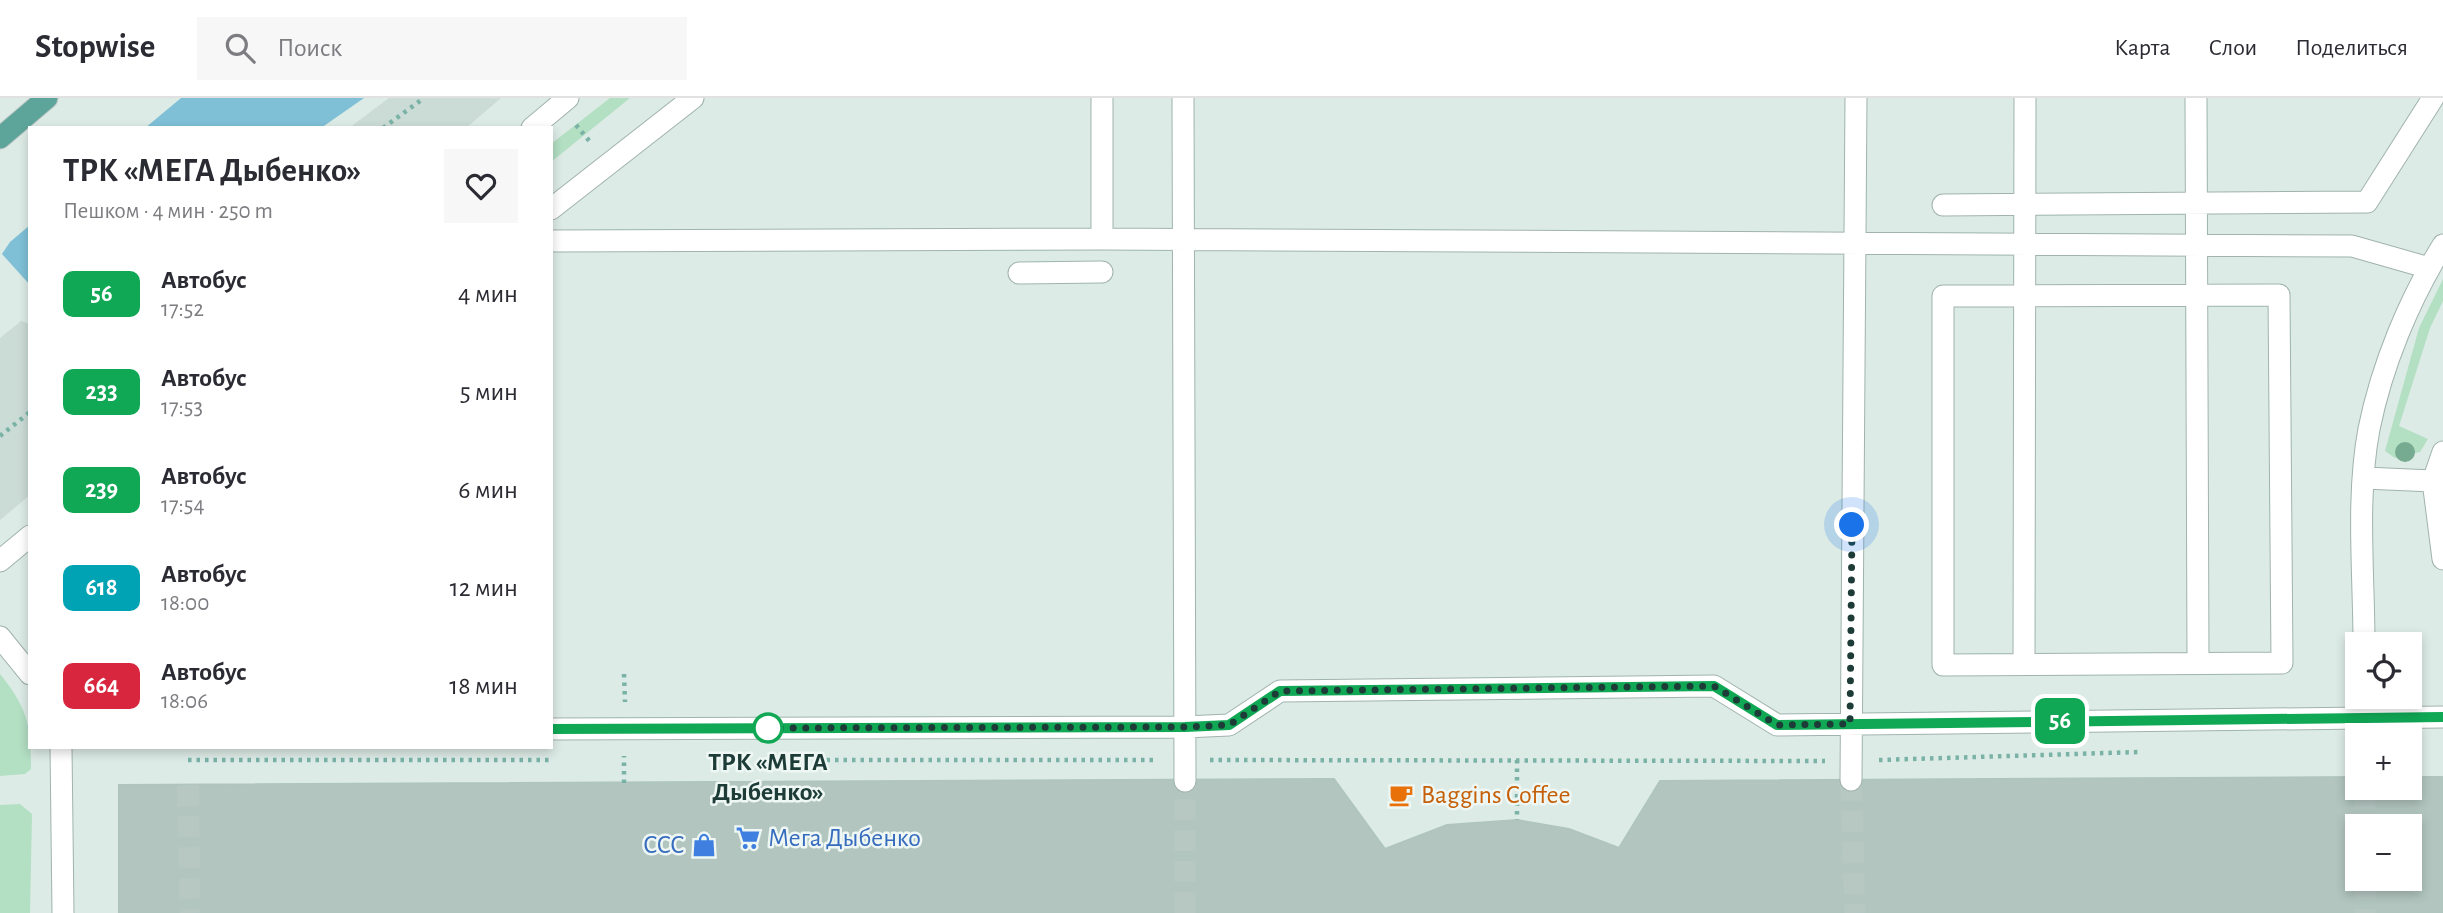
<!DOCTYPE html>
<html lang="ru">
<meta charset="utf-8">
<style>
:root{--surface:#fff;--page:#f7f7f7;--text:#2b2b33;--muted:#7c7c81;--line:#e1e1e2}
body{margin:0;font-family:"Alegreya Sans",sans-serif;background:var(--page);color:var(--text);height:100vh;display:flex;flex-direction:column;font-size:26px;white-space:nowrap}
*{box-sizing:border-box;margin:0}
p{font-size:23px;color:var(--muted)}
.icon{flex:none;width:38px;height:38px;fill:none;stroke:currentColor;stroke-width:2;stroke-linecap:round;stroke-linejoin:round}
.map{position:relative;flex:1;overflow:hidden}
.panel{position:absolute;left:28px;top:28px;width:525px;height:623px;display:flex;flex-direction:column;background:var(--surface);border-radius:0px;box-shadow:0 4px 10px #0003}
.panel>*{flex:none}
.badge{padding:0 14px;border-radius:10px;font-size:24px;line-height:46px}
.tools{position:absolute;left:2345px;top:534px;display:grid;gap:14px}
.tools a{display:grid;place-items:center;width:77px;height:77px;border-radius:0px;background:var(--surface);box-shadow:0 4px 10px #0003;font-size:35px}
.you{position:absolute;width:35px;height:35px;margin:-18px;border:5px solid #fff;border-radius:50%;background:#1a73e8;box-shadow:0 0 0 10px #1a73e833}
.map>.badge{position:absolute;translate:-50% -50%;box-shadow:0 0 0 4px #fff}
.round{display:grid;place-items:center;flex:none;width:74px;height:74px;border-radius:0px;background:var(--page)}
.overview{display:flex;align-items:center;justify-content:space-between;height:119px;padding:0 35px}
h1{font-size:33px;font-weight:700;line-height:52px}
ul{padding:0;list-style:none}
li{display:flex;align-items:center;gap:21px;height:98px;padding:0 35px}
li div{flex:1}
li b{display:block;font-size:26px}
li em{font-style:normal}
li .badge{min-width:77px;font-weight:700;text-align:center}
header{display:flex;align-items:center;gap:42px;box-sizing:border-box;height:98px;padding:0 35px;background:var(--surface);border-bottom:2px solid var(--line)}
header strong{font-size:33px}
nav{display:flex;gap:38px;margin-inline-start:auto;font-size:24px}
.search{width:490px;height:63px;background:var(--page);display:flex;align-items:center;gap:18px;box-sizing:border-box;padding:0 24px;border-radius:0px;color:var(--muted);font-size:26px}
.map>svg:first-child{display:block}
.built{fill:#cbdbd5}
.green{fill:#b3dfc3}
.water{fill:#7fc0d7}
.building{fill:#b2c6bf;stroke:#afc5be;stroke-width:2;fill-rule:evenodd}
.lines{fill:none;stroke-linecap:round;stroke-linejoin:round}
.minor-tunnel{stroke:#b7c8c3;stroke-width:21;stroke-dasharray:21 10;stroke-linecap:butt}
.minor-casing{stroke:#a0b3ae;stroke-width:23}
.major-casing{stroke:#c0c8c7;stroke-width:23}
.path{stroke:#7ab2a6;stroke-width:4.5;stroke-dasharray:3.5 5;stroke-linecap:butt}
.minor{stroke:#fff;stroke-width:21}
.major{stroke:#5da59a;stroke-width:21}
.tree{fill:#77ab91}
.line-casing{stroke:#fff;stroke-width:16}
.line{stroke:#10a855;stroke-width:10}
.walk{stroke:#1d3c37;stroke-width:7;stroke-dasharray:0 12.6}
.stop-dot{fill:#fff;stroke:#10a855;stroke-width:3.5}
.labels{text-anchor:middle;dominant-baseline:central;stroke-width:5;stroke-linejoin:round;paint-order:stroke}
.stop-label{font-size:26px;font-weight:bold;fill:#1d3c37;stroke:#eef7f3}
.food-label{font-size:26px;fill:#c56008;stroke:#eef7f3;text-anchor:start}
.shop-label{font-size:26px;fill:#366cbe;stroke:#eef7f3;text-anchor:start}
</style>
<header>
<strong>Stopwise</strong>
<div class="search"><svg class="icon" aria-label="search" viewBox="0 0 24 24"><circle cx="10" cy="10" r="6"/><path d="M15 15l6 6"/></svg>Поиск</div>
<nav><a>Карта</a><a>Слои</a><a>Поделиться</a></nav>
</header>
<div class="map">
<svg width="2443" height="815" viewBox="0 0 2443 815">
<rect width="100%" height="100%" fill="#ddebe6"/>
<path class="built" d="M389,0H501L466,30H349Z
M21,223L30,226V397L0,422V240Z"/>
<path class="green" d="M610,0H630L551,64V46Z
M2443,181V203L2430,230L2399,328L2428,341L2420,354L2395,360L2385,353L2419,230Z
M0,576C28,611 31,627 31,671L25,676L0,678Z
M20,706L32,716L30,815H0V707Z"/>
<path class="water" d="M181,0H364L321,30H145Z
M30,127V187L2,156L10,144Z"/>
<path class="building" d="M2357,679V690H2410V679H2443V815H119V687L1334,681L1385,751L1447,727L1517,722L1569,731L1619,750L1660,683ZM2357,728H2410V780H2357Z"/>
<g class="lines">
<path class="minor-tunnel" d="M2365,619V637
M1851,682L1855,815
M188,687L190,815
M2365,690V728
M2365,780V815
M1185,815V683"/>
<g class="minor-casing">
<path id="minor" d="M1183,0L1185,683
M2196,0L2198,565
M532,30L568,0
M1943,107L2367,104L2433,0
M551,111L693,0
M1102,141V0
M551,143L1102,141L2352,148L2429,170
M1019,175L1102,174
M2279,197L2282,565L1943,567V198Z
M2364,380L2433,383L2443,461
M2433,383L2443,354
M0,463L30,438
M0,539L30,576
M2364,546C2364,476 2356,400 2369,331C2382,267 2409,202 2443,147
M2024,566L2025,0
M551,631L1185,629L1229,627L1280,593L1714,588L1777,627L2443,619
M61,649L63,815
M1851,682L1856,0"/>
</g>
<g class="major-casing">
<path id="major" d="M0,40L47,0"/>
</g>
<path class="path" d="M576,27L591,45
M383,30L424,0
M0,338L30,314
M624,576L625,604
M188,662H551
M818,662H1156
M1210,662L1825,663
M1517,662V722
M1879,662L2139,654
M624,685V658"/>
<use href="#minor" class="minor"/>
<use href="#major" class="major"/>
</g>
<circle class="tree" cx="2405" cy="354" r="10"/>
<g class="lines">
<g class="line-casing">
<path id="line" d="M551,631L1185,629L1229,627L1280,593L1714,588L1777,627L2443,619"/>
</g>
<use href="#line" class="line"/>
<path class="walk" d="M768,630L1185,629L1229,627L1280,593L1714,588L1777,627L1850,626L1852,427"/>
</g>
<defs>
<g id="cafe-bare" transform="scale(1.89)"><path d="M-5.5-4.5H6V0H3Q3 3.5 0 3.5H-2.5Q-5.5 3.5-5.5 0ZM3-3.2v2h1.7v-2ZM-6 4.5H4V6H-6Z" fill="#e8710a" stroke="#eef7f3" stroke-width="2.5" paint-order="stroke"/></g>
<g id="supermarket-bare" transform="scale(1.89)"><path d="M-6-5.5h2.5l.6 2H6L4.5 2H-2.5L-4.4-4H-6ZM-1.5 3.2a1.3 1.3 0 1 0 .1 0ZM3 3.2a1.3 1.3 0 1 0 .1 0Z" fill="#3f7fe0" stroke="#eef7f3" stroke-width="2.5" paint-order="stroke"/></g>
<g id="shop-bare" transform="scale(1.89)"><path d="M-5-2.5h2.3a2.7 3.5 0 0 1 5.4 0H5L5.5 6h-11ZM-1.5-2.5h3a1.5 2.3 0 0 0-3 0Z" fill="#3f7fe0" stroke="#eef7f3" stroke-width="2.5" paint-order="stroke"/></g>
</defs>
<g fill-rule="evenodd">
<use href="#cafe-bare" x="1401" y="697"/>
<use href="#supermarket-bare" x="748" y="740"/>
<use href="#shop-bare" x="704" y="747"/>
</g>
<circle class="stop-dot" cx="768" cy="630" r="14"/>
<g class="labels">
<g class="stop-label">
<text x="768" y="664">ТРК «МЕГА<tspan x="768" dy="30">Дыбенко»</tspan></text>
</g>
<g class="food-label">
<text x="1421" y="697">Baggins Coffee</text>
</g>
<g class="shop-label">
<text x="768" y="740">Мега Дыбенко</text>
<text x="684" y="747" text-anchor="end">CCC</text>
</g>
</g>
</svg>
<div class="tools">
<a><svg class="icon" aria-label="locate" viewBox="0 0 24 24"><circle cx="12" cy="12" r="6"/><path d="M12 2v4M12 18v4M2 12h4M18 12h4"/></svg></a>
<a>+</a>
<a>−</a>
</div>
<div class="you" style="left:1852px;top:427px"></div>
<b class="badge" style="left:2060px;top:623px;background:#10a855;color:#fff">56</b>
<section class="panel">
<div class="overview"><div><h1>ТРК «МЕГА Дыбенко»</h1><p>Пешком · 4 мин · 250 m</p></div><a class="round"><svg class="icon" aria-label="heart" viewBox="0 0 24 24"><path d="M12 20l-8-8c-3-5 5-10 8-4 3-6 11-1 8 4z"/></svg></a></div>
<ul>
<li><span class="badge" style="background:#10a855;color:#fff">56</span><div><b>Автобус</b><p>17:52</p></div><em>4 мин</em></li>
<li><span class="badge" style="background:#10a855;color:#fff">233</span><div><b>Автобус</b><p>17:53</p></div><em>5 мин</em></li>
<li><span class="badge" style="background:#10a855;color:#fff">239</span><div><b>Автобус</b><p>17:54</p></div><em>6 мин</em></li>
<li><span class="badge" style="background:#00a3b4;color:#fff">618</span><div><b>Автобус</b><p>18:00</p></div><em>12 мин</em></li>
<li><span class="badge" style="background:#d7263d;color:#fff">664</span><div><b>Автобус</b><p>18:06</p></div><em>18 мин</em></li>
</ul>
</section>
</div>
